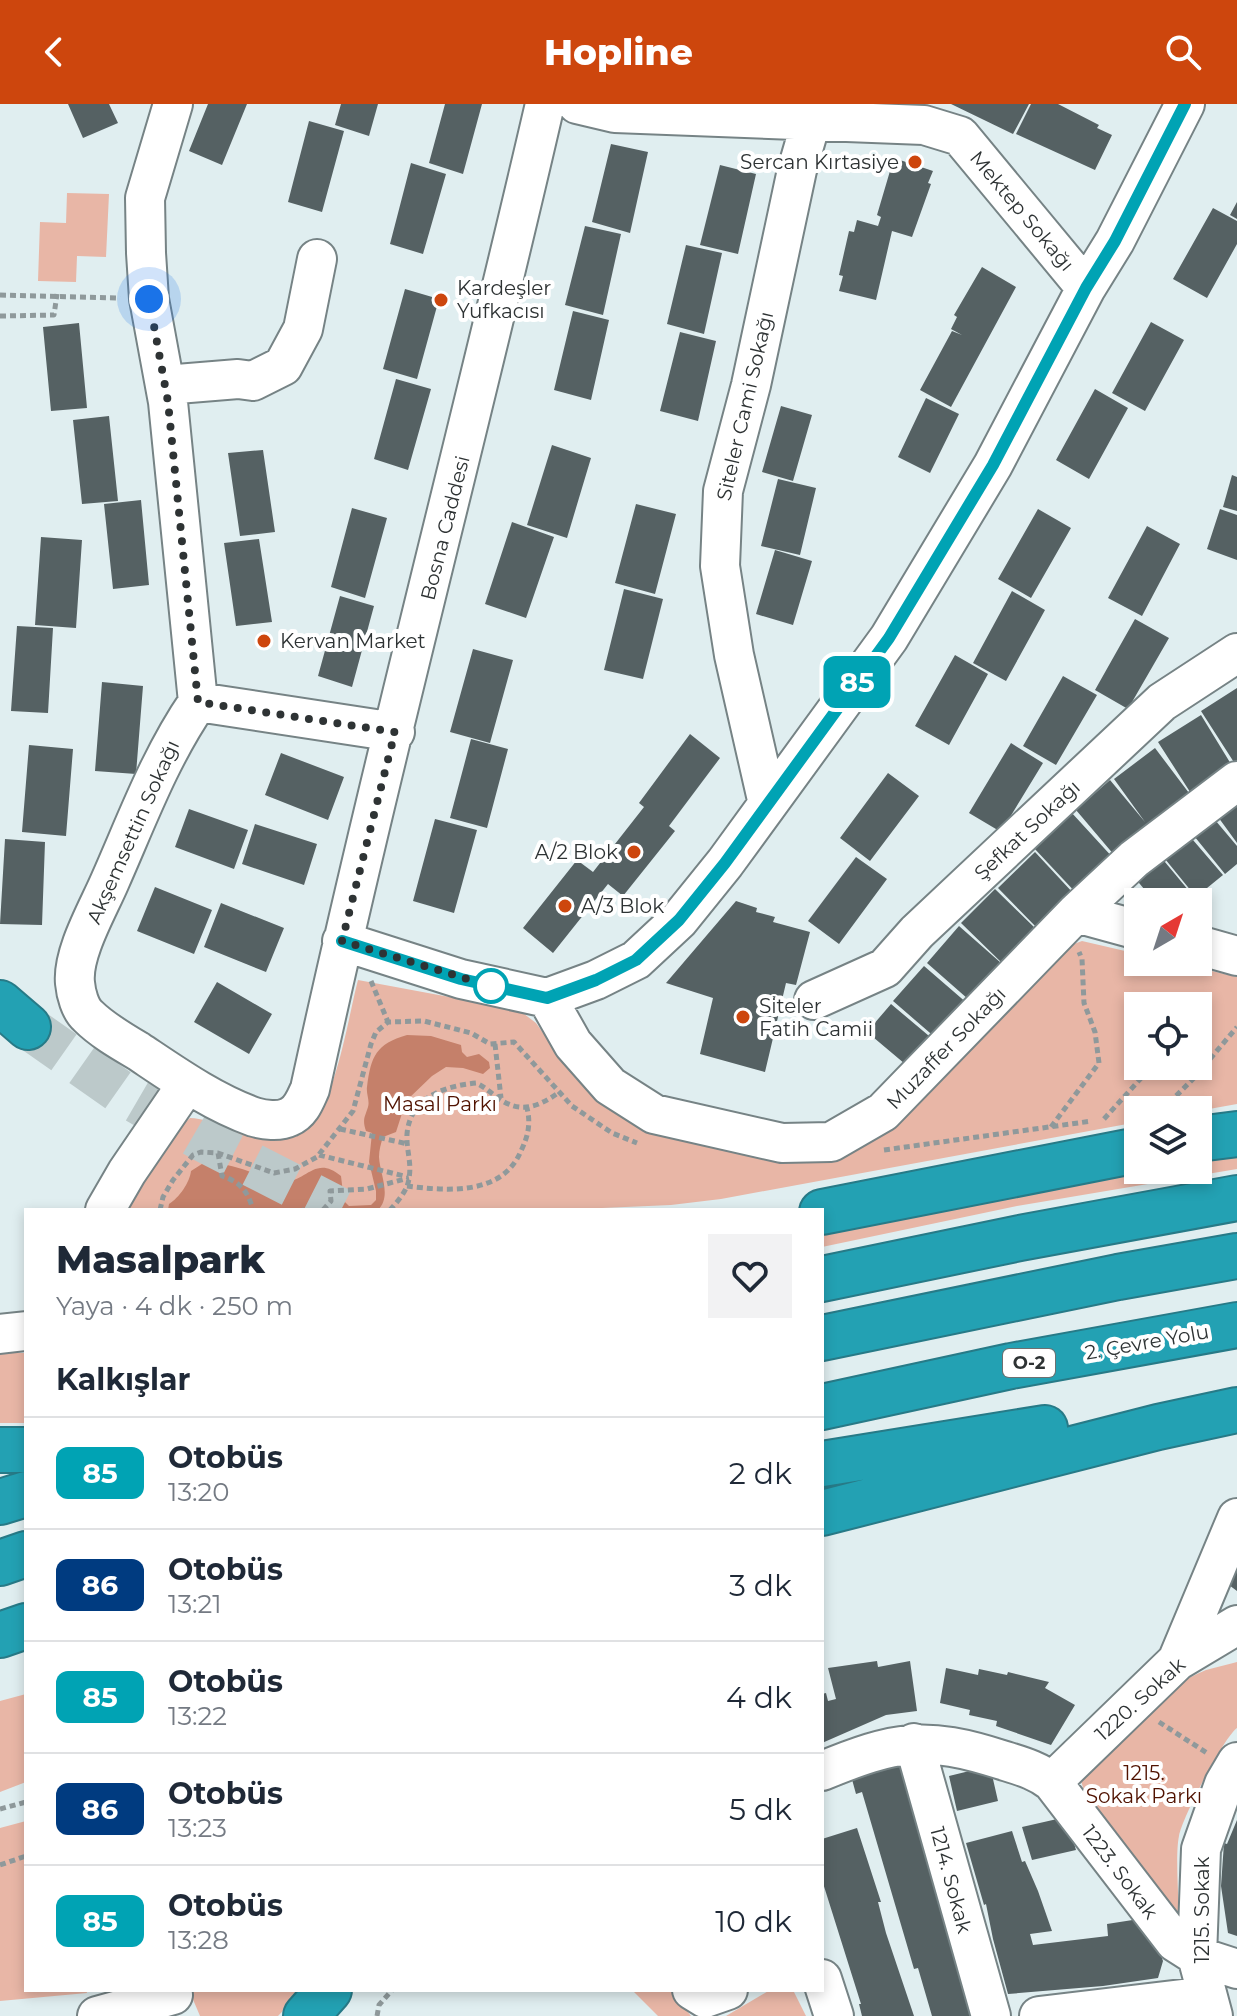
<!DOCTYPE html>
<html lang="tr">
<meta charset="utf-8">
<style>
:root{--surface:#fff;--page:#f2f2f3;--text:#1f2937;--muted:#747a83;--line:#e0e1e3;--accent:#cd460d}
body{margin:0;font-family:Montserrat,sans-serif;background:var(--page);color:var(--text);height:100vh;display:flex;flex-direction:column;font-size:30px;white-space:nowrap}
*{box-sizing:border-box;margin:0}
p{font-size:26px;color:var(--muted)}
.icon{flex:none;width:44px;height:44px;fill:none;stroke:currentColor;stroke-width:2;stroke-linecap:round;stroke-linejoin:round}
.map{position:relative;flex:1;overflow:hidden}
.sheet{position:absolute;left:24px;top:1104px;width:800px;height:784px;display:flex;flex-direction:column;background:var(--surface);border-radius:0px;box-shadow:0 4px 12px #0003}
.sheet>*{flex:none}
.badge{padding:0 16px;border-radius:12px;font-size:28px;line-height:52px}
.needle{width:52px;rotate:39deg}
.controls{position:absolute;left:1124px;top:784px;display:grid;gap:16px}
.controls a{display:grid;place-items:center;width:88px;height:88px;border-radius:0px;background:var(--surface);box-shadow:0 4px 12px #0003;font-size:40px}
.you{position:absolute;width:40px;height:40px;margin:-20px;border:6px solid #fff;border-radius:50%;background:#1a73e8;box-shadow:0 0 0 12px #1a73e833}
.map>.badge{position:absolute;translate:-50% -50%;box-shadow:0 0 0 4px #fff}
h2{padding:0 32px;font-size:30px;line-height:72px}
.round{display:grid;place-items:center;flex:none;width:84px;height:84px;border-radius:0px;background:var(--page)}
.headline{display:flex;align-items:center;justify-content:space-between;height:136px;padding:0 32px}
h1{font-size:38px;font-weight:800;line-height:60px}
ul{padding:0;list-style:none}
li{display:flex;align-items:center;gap:24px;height:112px;padding:0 32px;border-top:2px solid var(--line)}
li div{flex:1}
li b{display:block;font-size:30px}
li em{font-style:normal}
li .badge{min-width:88px;font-weight:700;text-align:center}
header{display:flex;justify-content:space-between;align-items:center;height:104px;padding:0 32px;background:var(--accent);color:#fff;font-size:36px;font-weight:800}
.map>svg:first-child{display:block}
.green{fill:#e8b6a6;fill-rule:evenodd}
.water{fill:#c5806a}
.building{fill:#556163}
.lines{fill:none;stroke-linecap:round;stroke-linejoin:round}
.highway-tunnel{stroke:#bcc9ca;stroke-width:44;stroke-dasharray:44 22;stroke-linecap:butt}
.minor-casing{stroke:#768385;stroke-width:42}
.highway-casing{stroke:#277a87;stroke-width:48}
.path{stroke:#8f999b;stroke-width:5;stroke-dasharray:6 4;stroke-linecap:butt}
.minor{stroke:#fff;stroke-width:38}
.highway{stroke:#23a1b3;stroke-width:44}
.line-casing{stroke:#fff;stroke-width:18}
.line{stroke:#00a3b4;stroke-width:12}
.walk{stroke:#2e3334;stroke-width:8;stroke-dasharray:0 14.4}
.poi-dot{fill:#cd460d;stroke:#fff;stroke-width:3}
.stop-dot{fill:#fff;stroke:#00a3b4;stroke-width:4}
.labels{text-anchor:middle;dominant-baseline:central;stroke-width:8;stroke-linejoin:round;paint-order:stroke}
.shield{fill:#fff;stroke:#6d7071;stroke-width:2}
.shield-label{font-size:18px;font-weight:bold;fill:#2e3334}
.poi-label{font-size:20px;fill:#2e3334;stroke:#fff;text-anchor:start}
.street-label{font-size:20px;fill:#2e3334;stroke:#fff}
.park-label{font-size:20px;fill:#501200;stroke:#fff}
</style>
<header><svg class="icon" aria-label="back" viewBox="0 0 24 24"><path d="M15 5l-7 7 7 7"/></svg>Hopline<svg class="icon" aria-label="search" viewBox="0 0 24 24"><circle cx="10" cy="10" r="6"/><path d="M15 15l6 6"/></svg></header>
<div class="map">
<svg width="1237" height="1912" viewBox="0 0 1237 1912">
<rect width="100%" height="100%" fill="#e0eef0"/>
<path class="green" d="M67,89L109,90L106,153L77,152L76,178L38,177L40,118L66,119Z
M1082,837L1138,850V858H1174L1237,873V1000L1198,1007L1138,1006V1018L721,1095L671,1101L556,1106H126L174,1028L190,1014C216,1015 237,1031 262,1034C279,1036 295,1033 309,1022C335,1000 349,910 358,876L519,906L536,919L576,975L606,1001L835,1049L1063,844ZM1138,902H1198V962H1138Z
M1237,1049V1065L1017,1102L822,1143V1123L1138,1066H1198V1055Z
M0,1249H26V1319H0Z
M1237,1558V1624C1224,1633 1182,1714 1179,1732C1175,1751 1179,1796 1179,1818L1087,1696L1081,1677L1083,1666C1116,1635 1164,1582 1206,1566C1216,1563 1227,1561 1237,1558Z
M26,1590V1678L0,1688V1597Z
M26,1717V1886H86L87,1889L0,1897V1724Z
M189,1886H303L278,1912H200Z
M632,1886H671L691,1912H658Z
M770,1886H793L806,1912H726Z"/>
<path class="water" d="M407,931L431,932L461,941L462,948L467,953L479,950L489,958L490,964L483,970L463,964L446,963L432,972L406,997L396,1028L383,1033C381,1039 379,1046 379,1053C380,1071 392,1092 378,1106H168L169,1100C179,1094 190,1078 191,1067L205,1058C219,1059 235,1062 248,1067C258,1070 268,1077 278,1078C306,1081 314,1049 341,1072L344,1097L349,1102L371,1101L376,1096V1087L369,1058L372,1029L366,1027C362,1015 365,1013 368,1003C370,997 366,989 367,983C371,952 376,940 407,931Z"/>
<path class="building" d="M68,0H109L118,19L83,34Z
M208,0H247L222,61L189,47Z
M341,0H378L369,32L335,21Z
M445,0H482L463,70L429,59Z
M951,0H1029L1013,30Z
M1031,0H1058L1099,21L1097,24L1112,31L1095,66L1016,30Z
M309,17L344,27L322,108L288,98Z
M611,40L648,48L630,129L592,118Z
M897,55L933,67L928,79L931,80L912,133L892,127L876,196L839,187L843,172L839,171L849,127L854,128L857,116L878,122L881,113L877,111L890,67L893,68Z
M411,59L446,70L423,150L390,140Z
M720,61L756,70L738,150L700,141Z
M1237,98V115L1230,111Z
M1213,104L1237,117V140L1207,194L1173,175Z
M585,122L621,130L603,211L565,201Z
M686,141L722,149L704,230L667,220Z
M982,163L1016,183L951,303L920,286L952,227L962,231L951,225L957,213L954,211Z
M405,185L439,195L417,275L383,265Z
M573,207L609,216L591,296L554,286Z
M1151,218L1184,236L1145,307L1112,289Z
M79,219L87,304L51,307L43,223Z
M680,228L716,237L698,317L660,307Z
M396,275L431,285L408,366L374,355Z
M1095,285L1128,304L1089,375L1056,356Z
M926,294L959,310L930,369L898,353Z
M781,302L812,311L793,377L762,368Z
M109,312L118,397L82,400L73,316Z
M552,341L591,354L567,434L527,421Z
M263,346L275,428L240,432L228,349Z
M1232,371L1237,373V407L1223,403Z
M778,375L816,384L800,451L761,442Z
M141,396L149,481L113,485L104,400Z
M636,400L676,410L655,490L615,479Z
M352,404L387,414L365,494L331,483Z
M1038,405L1071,424L1031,494L998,475Z
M1220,405L1237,411V456L1207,445Z
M512,418L554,433L526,514L485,500Z
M1147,422L1180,440L1142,512L1108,494Z
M41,433L82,436L76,524L35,521Z
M259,435L272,518L236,522L224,439Z
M775,446L812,457L793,521L756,510Z
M624,485L663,495L643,575L604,566Z
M1012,487L1045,506L1006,577L973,559Z
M340,492L374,502L352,583L318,572Z
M1135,515L1169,534L1128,605L1095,586Z
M17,522L53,524L48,609L11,607Z
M473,545L513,556L490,639L450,628Z
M955,551L988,570L949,641L915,622Z
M1063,572L1097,591L1056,661L1023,642Z
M102,578L143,582L136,670L95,667Z
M1237,584V663L1201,607Z
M1201,611L1234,665L1192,691L1158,638Z
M690,630L720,654L669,722L675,727L623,792L608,780L553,849L523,824L577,756L593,768L644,703L639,699Z
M471,635L508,645L487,724L450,714Z
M1011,639L1043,659L1001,728L969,709Z
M29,641L73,645L66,732L22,728Z
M1155,644L1192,693L1115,752L1076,706L1110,676L1145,718L1114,675Z
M281,649L344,673L328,716L265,691Z
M888,669L919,692L870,757L840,734Z
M1237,689V739L1213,706Z
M189,705L248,726L234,765L175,743Z
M1071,708L1115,756L1078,791L1033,743Z
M1210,710L1237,742V760L1225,770L1190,727Z
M435,715L477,726L454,809L413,797Z
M255,720L317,740L304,781L242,760Z
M1187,729L1223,771L1196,793L1161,750Z
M5,735L45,738L42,821L0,820Z
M1035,748L1074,790L1038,825L998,784Z
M1160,752L1194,793L1187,798H1155L1134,773Z
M856,753L887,775L839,840L808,817Z
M155,783L212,806L194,850L137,827Z
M995,785L1036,825L1002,859L961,819Z
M736,797L757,804L756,808L775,813L773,818L810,828L796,881L786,879L765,968L700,950L713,894L666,879Z
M221,799L284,824L266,868L204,843Z
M959,822L1001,859L968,895L927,859Z
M924,862L968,900L937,935L893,897Z
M217,878L272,910L249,950L194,918Z
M891,900L935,937L911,965L867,928Z
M1237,1455V1487L1225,1478Z
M877,1557L878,1563L910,1557L917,1607L886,1611L822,1639V1590L826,1589L828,1597L836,1595L828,1564Z
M946,1564L978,1571L979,1565L1007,1571L1008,1568L1049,1578L1045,1584L1075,1601L1051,1641L996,1622L997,1617L969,1611L970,1606L940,1599Z
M905,1650L980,1912H932L918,1864L914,1865L862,1688L856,1690L850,1668Z
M990,1662L998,1697L957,1707L949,1672Z
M1066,1713L1076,1746L1032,1756L1022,1723Z
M1237,1716V1832L1228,1829L1221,1782L1224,1739L1227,1740Z
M857,1724L881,1798H878L886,1829L914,1912H862L859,1900H861L822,1776V1735Z
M1012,1727L1022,1758L1025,1757L1038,1787L1052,1827L1030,1830L1033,1841L1108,1832L1107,1820L1139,1815L1157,1840L1163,1857L1158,1874L1103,1882L1008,1890L993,1835L986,1800L984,1801L966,1739Z"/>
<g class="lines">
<path class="highway-tunnel" d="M28,923L119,987L205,1037L341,1106"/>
<g class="minor-casing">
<path id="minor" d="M173,0L145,94L146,149L149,195L168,298L198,598C160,653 137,716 110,777C98,805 72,849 75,879C76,890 80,905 88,912C102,926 121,937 138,947C174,971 212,998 254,1013C264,1016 279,1018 289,1013C301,1008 305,996 310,985C382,655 469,329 545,0
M577,0L615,9L924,21L960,32L1086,184
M165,281L238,275L253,277L283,262L303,225L317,155
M198,598L395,628
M768,700L734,551L720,462L723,387L751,281L797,66L811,18L812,0
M1076,809L1138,826
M342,837L461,875L547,894L596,876L636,856L679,816L725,759L889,534L993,361L1086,184L1115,137L1185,0
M1198,841L1237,852
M547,894L573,940L610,982L654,1010L782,1039L831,1038L883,1008L1076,809L1134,755L1237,677
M814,896L885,864L917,828L1162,598L1237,549
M105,1106L127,1068L187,980
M0,1230L26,1227
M1177,1557L1237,1414
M914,1639L991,1912
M822,1667C895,1637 925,1631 1002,1656C1021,1662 1037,1666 1052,1678L1175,1838L1197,1852L1237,1865
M1052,1678L1177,1557L1237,1521
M822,1875L834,1912
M692,1886L705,1894L728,1886
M97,1912L173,1891
M1039,1912L1207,1892
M1213,1912L1197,1852L1201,1745L1224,1680L1237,1658"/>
</g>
<g class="highway-casing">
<path id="highway" d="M0,899L28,923
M1198,1035L1237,1030
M822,1108L1138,1046
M822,1175L1020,1134L1237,1094
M822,1234L1118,1173L1237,1152
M822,1303L1011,1262L1237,1221
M0,1346H26
M822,1360L1045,1324
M0,1398L26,1390
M822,1409L1158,1323L1237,1306
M0,1459L26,1450
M0,1531L26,1522
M306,1912L329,1886"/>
</g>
<path class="path" d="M0,191L120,194
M0,212L54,211L57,190
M371,877L388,918
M495,940L501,994
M1162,1006L1194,974L1237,923
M1104,1015L1152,962
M1051,1023L1099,959L1095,928L1084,899L1082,855L1079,848
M340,1025L408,1040
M884,1046L1092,1017
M218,1049L222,1072C240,1078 248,1087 253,1106
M319,1051L408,1073
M407,1082C447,1087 502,1092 521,1047C528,1032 531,1020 527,1004
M160,1106L163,1093L173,1076L193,1051L201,1048L218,1049L274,1069L295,1065L317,1053L353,1007L371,940L376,928L388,918L424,917L471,929L490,940L514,938L572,1002L612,1029L637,1039
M302,1106H304
M323,1106L331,1097L330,1087L367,1085L409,1074
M390,1106C398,1097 408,1086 409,1074C412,1059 406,1045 407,1030C410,993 445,982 476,979C485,983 491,989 498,994C520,1010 538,1003 558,989
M1159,1618L1207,1649
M0,1705L26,1698
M0,1761L26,1752
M377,1912L379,1901L392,1886"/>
<use href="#minor" class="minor"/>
<use href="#highway" class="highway"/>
</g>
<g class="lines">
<g class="line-casing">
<path id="line" d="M342,837L461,875L547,894L596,876L636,856L679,816L725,759L889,534L993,361L1086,184L1115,137L1185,0"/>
</g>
<use href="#line" class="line"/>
<path class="walk" d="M149,195L168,298L198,598L395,628L342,837L491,882"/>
</g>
<g class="poi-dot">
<circle cx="915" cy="58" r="8"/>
<circle cx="441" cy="196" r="8"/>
<circle cx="264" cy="537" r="8"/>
<circle cx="634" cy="748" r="8"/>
<circle cx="565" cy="802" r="8"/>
<circle cx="743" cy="913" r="8"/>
</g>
<circle class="stop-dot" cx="491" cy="882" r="16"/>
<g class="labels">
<rect class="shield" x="1003" y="1245" width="52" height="28" rx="6"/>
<g class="shield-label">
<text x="1029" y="1259">O-2</text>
</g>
<g class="poi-label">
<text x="899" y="58" text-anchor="end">Sercan Kırtasiye</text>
<text x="457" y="184">Kardeşler<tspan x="457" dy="23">Yufkacısı</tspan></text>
<text x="280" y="537">Kervan Market</text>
<text x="618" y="748" text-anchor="end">A/2 Blok</text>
<text x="581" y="802">A/3 Blok</text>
<text x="759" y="902">Siteler<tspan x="759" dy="23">Fatih Camii</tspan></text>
</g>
<g class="street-label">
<text transform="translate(1022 107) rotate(50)">Mektep Sokağı</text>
<text transform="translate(745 302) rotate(-77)">Siteler Cami Sokağı</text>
<text transform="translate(445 424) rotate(-76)">Bosna Caddesi</text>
<text transform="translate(1027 726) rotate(-43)">Şefkat Sokağı</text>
<text transform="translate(133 728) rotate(-66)">Akşemsettin Sokağı</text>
<text transform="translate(946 944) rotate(-46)">Muzaffer Sokağı</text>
<text transform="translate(1147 1238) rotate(-10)">2. Çevre Yolu</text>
<text transform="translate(1140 1595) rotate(-42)">1220. Sokak</text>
<text transform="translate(1120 1768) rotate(53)">1223. Sokak</text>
<text transform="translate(951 1776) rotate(75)">1214. Sokak</text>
<text transform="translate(1202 1806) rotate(-90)">1215. Sokak</text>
</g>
<g class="park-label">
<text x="440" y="1000">Masal Parkı</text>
<text x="1144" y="1669">1215.<tspan x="1144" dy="23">Sokak Parkı</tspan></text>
</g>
</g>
</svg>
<div class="controls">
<a><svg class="needle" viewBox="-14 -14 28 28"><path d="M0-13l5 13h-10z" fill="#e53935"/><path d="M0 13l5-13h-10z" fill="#747a83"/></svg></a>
<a><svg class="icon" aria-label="locate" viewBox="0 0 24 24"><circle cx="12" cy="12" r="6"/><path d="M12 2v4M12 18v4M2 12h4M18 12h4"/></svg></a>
<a><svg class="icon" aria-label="layers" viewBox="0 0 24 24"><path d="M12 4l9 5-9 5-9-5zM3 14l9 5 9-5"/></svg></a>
</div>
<div class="you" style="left:149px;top:195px"></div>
<b class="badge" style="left:857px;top:578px;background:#00a3b4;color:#fff">85</b>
<section class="sheet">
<div class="headline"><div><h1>Masalpark</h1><p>Yaya · 4 dk · 250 m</p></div><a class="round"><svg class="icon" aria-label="heart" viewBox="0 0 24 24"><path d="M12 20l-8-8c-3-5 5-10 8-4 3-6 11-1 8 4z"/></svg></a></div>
<h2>Kalkışlar</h2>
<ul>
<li><span class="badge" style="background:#00a3b4;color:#fff">85</span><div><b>Otobüs</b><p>13:20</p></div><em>2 dk</em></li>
<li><span class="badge" style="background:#003b80;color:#fff">86</span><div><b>Otobüs</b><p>13:21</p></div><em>3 dk</em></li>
<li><span class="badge" style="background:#00a3b4;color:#fff">85</span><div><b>Otobüs</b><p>13:22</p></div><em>4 dk</em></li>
<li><span class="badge" style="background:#003b80;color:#fff">86</span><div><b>Otobüs</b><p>13:23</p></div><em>5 dk</em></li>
<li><span class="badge" style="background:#00a3b4;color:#fff">85</span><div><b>Otobüs</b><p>13:28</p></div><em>10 dk</em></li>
</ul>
</section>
</div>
